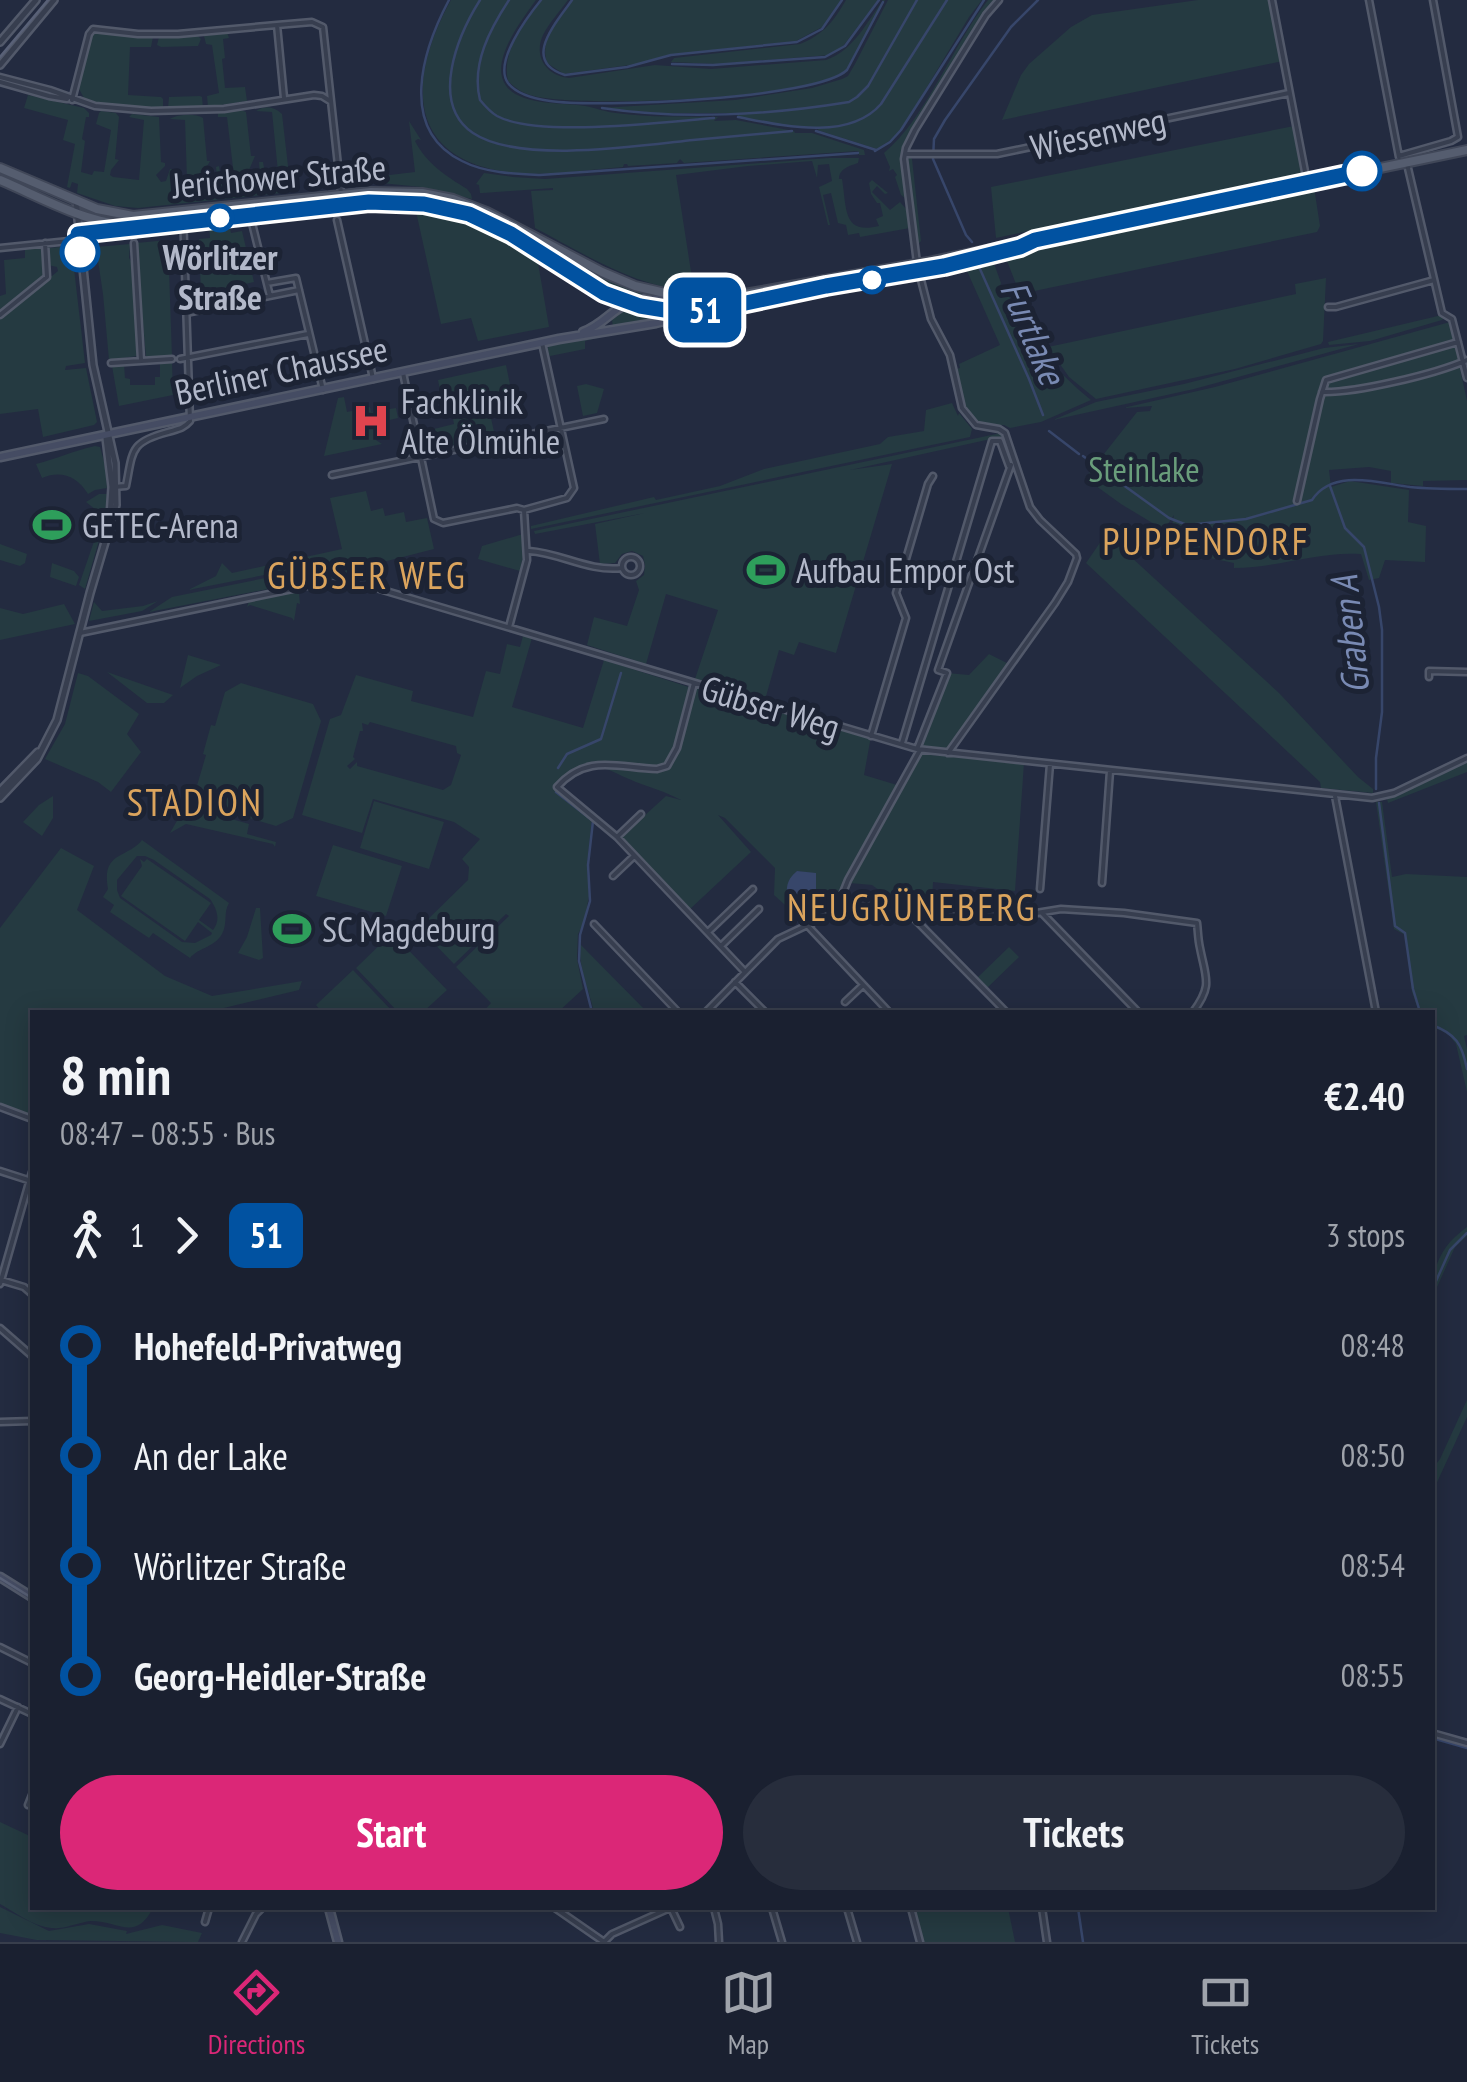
<!DOCTYPE html>
<meta charset="utf-8">
<style>
:root{--surface:#1a2030;--page:#272d3c;--text:#f1f3f6;--muted:#9fa3ab;--line:#383e4c;--accent:#db2777}
body{margin:0;font-family:"PT Sans Narrow",sans-serif;background:var(--page);color:var(--text);height:100vh;display:flex;flex-direction:column;font-size:38px;white-space:nowrap}
*{box-sizing:border-box;margin:0}
p{font-size:32px;color:var(--muted)}
.icon{flex:none;width:55px;height:55px;fill:none;stroke:currentColor;stroke-width:2;stroke-linecap:round;stroke-linejoin:round}
.map{position:relative;flex:1;overflow:hidden}
.sheet{position:absolute;left:30px;top:1010px;width:1405px;height:900px;display:flex;flex-direction:column;background:var(--surface);border-radius:0px;box-shadow:0 5px 25px #0003,0 0 0 2px var(--line)}
.sheet>*{flex:none}
.badge{padding:0 20px;border-radius:15px;font-size:35px;line-height:65px}
.map>.badge{position:absolute;translate:-50% -50%;box-shadow:0 0 0 5px #fff}
.legs{display:flex;align-items:center;gap:15px;height:110px;padding:0 30px;font-size:32px}
.legs p{margin-inline-start:auto}
.headline{display:flex;align-items:center;justify-content:space-between;height:170px;padding:0 30px}
h1{font-size:55px;font-weight:700;line-height:75px}
.action{display:flex;gap:20px;margin-top:auto;padding:20px 30px}
.action a{flex:1;height:115px;border-radius:60px;background:var(--accent);color:#fff;font-size:40px;font-weight:700;line-height:115px;text-align:center}
.action a+a{background:var(--page);color:var(--text)}
ul{padding:0 30px;list-style:none}
li{display:flex;align-items:center;gap:35px;height:110px;font-size:38px}
li i{display:grid;place-items:center;width:15px;height:100%;margin:0 12px;background:currentColor}
li i::after{content:'';width:25px;height:25px;margin:-12px;border:8px solid;border-radius:50%;background:var(--surface)}
li p{margin-inline-start:auto}
li:first-child i{background:linear-gradient(#0000 50%,currentColor 0)}
li:last-child i{background:linear-gradient(currentColor 50%,#0000 0)}
.menu{display:flex;justify-content:space-around;align-items:center;height:140px;border-top:2px solid var(--line);background:var(--surface);font-size:28px;color:var(--muted)}
.menu a{display:grid;justify-items:center;gap:5px}
.menu .active{color:var(--accent)}
.map>svg:first-child{display:block}
.green{fill:#253a41;fill-rule:evenodd}
.water{fill:#37466a}
.lines{fill:none;stroke-linecap:round;stroke-linejoin:round}
.stream{stroke:#37466a;stroke-width:2.5}
.minor-casing{stroke:#52596a;stroke-width:9}
.tertiary-casing{stroke:#52596a;stroke-width:10}
.secondary-casing{stroke:#52596a;stroke-width:11}
.primary-casing{stroke:#404758;stroke-width:12}
.minor{stroke:#373e4f;stroke-width:4}
.tertiary{stroke:#373e4f;stroke-width:5}
.secondary{stroke:#454c63;stroke-width:6}
.primary{stroke:#555d6f;stroke-width:8}
.tram{stroke:#596177;stroke-width:2.5}
.line-1-casing{stroke:#fff;stroke-width:22}
.line-1{stroke:#0152a1;stroke-width:15}
.stop-1-dot{fill:#fff;stroke:#0152a1;stroke-width:5}
.labels{text-anchor:middle;dominant-baseline:central;stroke-width:10;stroke-linejoin:round;paint-order:stroke}
.street-label{font-size:35px;fill:#b3b9ca;stroke:#1c2334}
.stop-label{font-size:35px;font-weight:bold;fill:#b3b9ca;stroke:#1c2334}
.poi-label{font-size:35px;fill:#b3b9ca;stroke:#1c2334;text-anchor:start}
.park-label{font-size:35px;fill:#699d7b;stroke:#1c2334}
.water-label{font-size:38px;font-style:italic;fill:#798ab3;stroke:#1c2334}
.neighbourhood-label{font-size:38px;letter-spacing:2.5px;fill:#dba45d;stroke:#1c2334}
</style>
<div class="map">
<svg width="1467" height="1942" viewBox="0 0 1467 1942">
<rect width="100%" height="100%" fill="#232b40"/>
<path class="green" d="M451,0H536C523,18 496,53 502,77C509,107 563,102 585,106C596,108 605,112 616,113C650,118 684,116 718,117L714,121L736,120L794,131L795,133H812L864,150L865,155H859L858,151L684,163L680,159L677,163L628,166L627,164H624L623,167C584,170 546,177 507,172C402,157 410,74 451,0Z
M542,0H568C560,11 549,23 543,35C533,57 547,76 569,78L655,65L711,69L826,60C853,51 867,22 883,0H885L848,68C820,100 579,108 534,96C524,94 515,88 508,81C501,51 525,22 542,0Z
M573,0H841L822,27L796,41L668,55L637,64L564,74L547,63C539,38 559,19 573,0Z
M846,0H878L844,45L830,55L717,64L671,62L674,58L800,44C823,35 834,21 846,0Z
M888,0H982L969,17L903,127L892,139L877,149L820,131L815,127H796L738,117L737,113H658L600,108L735,100L812,88L842,79L848,76L855,64Z
M988,0H997L908,138L902,156L905,198L901,195L895,177L897,175L893,169L889,171L890,167L884,153C927,117 952,46 988,0Z
M1198,0H1272L1283,61L1002,120L1021,75L1029,64L1071,27L1092,15Z
M100,31L137,38L153,37L151,47H130L128,95L161,97L163,99V108L119,107L85,100L78,87L91,40L93,35Z
M227,32L229,38L223,39L225,58L222,59L225,88L245,87L247,101L208,107L207,96L219,93L212,45L206,44L204,36Z
M198,36L201,39L198,46L161,47L157,45L159,37Z
M28,95L84,108L89,113V117H86L82,139L85,141L81,172L92,175L94,171L104,172L111,130L96,124L99,113L101,111L116,113L119,117L115,159L119,160L111,170L110,175L113,177L139,180L144,120L129,117L132,114L159,117L161,162L165,163V166L156,175L161,182L166,181L170,169H172L173,181L187,180L185,120L170,119C177,114 196,113 203,118L207,161H210L203,174L206,179L217,178L216,167L219,166L221,179L234,176L227,117H218V113L241,110L246,112L251,156H255L249,170L252,174H260L259,162H263L265,173L278,172L272,112L256,111C264,105 274,106 282,114L291,192L138,208L115,206L77,193L78,184L72,182L70,188L67,187L75,144L63,140L68,120L24,108Z
M200,96L202,97L203,108H168L169,97Z
M409,121L421,140L418,139L415,141C426,163 446,176 467,189L471,194L472,199L421,187L371,182L347,184V180L415,172Z
M1294,126L1302,173L996,238L991,187Z
M910,157L912,159L921,241L916,247L907,160Z
M829,158H859L858,163C849,166 839,169 839,179H842C847,208 842,235 879,226L876,219L883,216L880,203H877L871,194L869,183L872,180L888,193L885,194L877,186L872,192L890,210L900,202L907,210L910,228L860,237L859,233L848,235L846,225L838,223L831,193L823,195L830,225H828L819,187L832,181L829,164L818,165L817,178L812,161L748,166L676,175L694,291C636,288 585,254 535,228L531,191L553,190V188L483,193H480L479,185L476,184L484,173L513,177L545,179Z
M1314,187L1320,226L1317,232L1020,294L1005,256Z
M411,194L461,204L480,211L614,281L653,295L619,297L582,277L510,229L467,210L416,200L357,201L356,195Z
M415,207C466,214 495,229 537,257L549,327L478,341L471,318L441,324Z
M229,224L231,233L242,231L254,282L201,294L199,239L210,238L209,226Z
M168,240L172,356L146,357L136,243Z
M68,242L71,243L85,363L66,366L65,370L86,368L97,422L94,425L43,437L38,409L0,414V318L58,271L57,267L48,265L47,245L50,248L68,246Z
M130,244L129,258L132,263L137,356L109,360L103,294L96,247Z
M42,246L45,274L0,311V296L6,294L4,260L25,258V248Z
M992,258L1001,283L1000,286L1006,290C1029,339 1049,365 1091,400L1041,422L1010,428L1004,425L984,426L975,421L967,413L958,387L956,369L960,368L959,364L1000,345L967,271L928,279L927,275Z
M1326,278L1323,341L1321,344L1235,369L1096,399L1069,377L1048,347L1296,294L1295,284Z
M630,306L674,315L613,327L612,320Z
M1442,315L1445,317L1442,320L1370,341L1329,345L1328,342Z
M1450,322L1467,401V480L1423,481V486L1391,483V471L1369,467L1329,470L1331,487L1350,481L1409,490L1408,522L1426,526L1425,562L1385,560L1379,578L1369,580L1361,554C1318,551 1277,568 1234,568V563L1205,557L1167,531L1172,526L1174,515L1164,530L1121,504L1085,478L1137,412L1150,411L1152,406L1123,408L1215,387Z
M592,336H606L585,341V349L550,356L546,350L550,345Z
M1359,344L1194,389L1053,420L1096,402L1184,384L1324,348Z
M172,362L173,395L119,406L112,366L124,364L125,378L130,379V385H155V377H160V363Z
M506,365L513,399L488,405L495,436L438,448L434,429L454,424L449,399L442,400L438,380Z
M586,384L604,389L597,413L583,416L577,386Z
M344,397L347,412L370,407L371,412L396,408L398,418L377,423L379,435L375,436L376,440L382,444L324,456L338,398Z
M952,403L958,416L959,413L972,429L970,437L531,529V526L654,497L656,500L720,486L764,469L880,444L888,437L924,431L926,410Z
M1001,433L1006,439L1012,459L1010,462L1007,448H1004L1000,437L850,470L892,464L836,653L799,642L794,655L779,650L765,700L695,679L718,610L666,594L646,664L587,645L594,617L627,626L639,590L636,581L644,575L645,565L643,556L632,551L622,554L615,563L600,564L595,524L645,513L535,534L534,531Z
M95,446L100,447L106,469L107,488L95,490L88,494C77,476 61,470 42,478L36,464C56,459 73,451 95,446Z
M366,491L371,511L383,508L385,516L404,512L406,522L427,518L434,549L387,561L321,564L188,590L216,576L222,563L232,573L342,549L330,498Z
M99,494H107L104,523L85,589L79,585L101,521L96,510L86,502Z
M523,534L525,547L520,571L478,559L482,546Z
M1106,534L1279,693L1358,777L1373,789V793L1321,788L1320,782L1086,563Z
M0,544L27,554L25,563L20,566L0,560Z
M52,563L74,571L79,577L76,586L50,577Z
M385,564L380,584L351,579H320L149,612L172,597L300,571L333,566Z
M294,591L299,593L300,604L297,603L294,621L292,618L250,605L247,607L249,601Z
M158,601L142,611L89,621L94,602L102,611L143,606Z
M64,604L75,624L0,640V608L23,614Z
M523,636L532,638L512,707L583,728L604,660L692,688L694,683L871,736L864,775L897,785L853,862L836,903L822,917L805,923L774,895L775,868L725,818L718,815L751,852L689,910L620,838L666,796L681,800C666,792 652,788 636,782C601,768 587,751 558,787L592,818L587,865L589,896L584,923L578,934L577,959L583,989L558,1012H483L491,1003L456,967L509,916L506,914L454,964L419,928L468,880L469,867L462,859L480,839L454,822L373,799L362,833L302,815L330,719L341,715L356,675L413,691L411,701L473,717L486,671L500,674L507,644L520,647ZM370,722L456,746L457,753L461,755L451,785L443,790L357,766V762L350,769L347,766L355,759L353,757L360,731H363L362,723L368,725ZM797,871L816,874V892L791,904C784,890 787,883 797,871Z
M989,654L1011,665L948,753L917,749L947,673L969,675Z
M188,655L221,665L197,676L180,688Z
M107,672L173,695L164,703H147Z
M78,673L88,676L139,714L127,734L141,752L111,792L98,782L45,759L65,724Z
M241,683L313,704L321,721L293,818L276,826L205,805L196,789L206,755L203,754L211,725L215,726L225,692Z
M920,754L1024,763L1015,891L933,882L932,904L891,899L872,885L850,883Z
M1467,762V772L1388,803L1387,799Z
M53,796V818L42,836L23,822L39,805Z
M374,801L444,822L429,869L360,848Z
M1376,802H1382L1392,877L1406,874L1467,877V1035L1464,1036L1467,1049V1092L1456,1044L1448,1034L1433,1027L1432,1012H1419L1412,992L1405,935L1394,929Z
M197,809L249,824L247,834L276,842L275,847L273,844L186,824L170,833L178,819Z
M142,840L229,903C223,913 228,923 222,934C214,948 199,947 190,958L153,933L149,938L110,912L114,905L103,897L108,889C101,851 127,859 142,840ZM137,856H145L154,860L210,899C217,909 221,920 213,930L199,920L211,903L147,859L144,862L140,859L142,866L121,896L185,941L198,922L212,933L211,935L195,943L182,942L120,898L117,890V880Z
M333,845L402,866L386,916L316,896Z
M61,848L94,866L77,910L165,976L212,996L302,981L299,990L207,1012H32V1115L0,1103V928Z
M256,908H260L263,958L259,960L238,953L247,937Z
M392,933L447,990L423,1012H398L356,968Z
M580,944L647,1012H594C589,990 578,966 580,944Z
M1009,947L1019,957L987,988L977,978Z
M353,970L393,1012H322L316,1005Z
M1467,1227V1236L1455,1247L1433,1296C1432,1265 1442,1245 1467,1227Z
M1467,1400V1417L1433,1491V1468L1440,1459Z
M0,1822L32,1837V1908H153C135,1942 120,1921 91,1921C80,1922 70,1927 59,1928C38,1930 18,1914 0,1904Z
M0,1907L49,1931L89,1924L127,1931L126,1934L162,1925L202,1933L198,1942L37,1940L0,1933Z
M914,1908H1008L1015,1942H922Z"/>
<path class="water" d="M797,871L816,873V892L811,897L790,905C785,891 785,881 797,871Z"/>
<g class="lines">
<path class="stream" d="M449,0C423,49 397,129 462,161C485,173 515,174 540,175L858,153
M480,0C458,35 429,103 473,133C519,164 638,146 693,140C726,137 759,134 792,131
M509,0C490,29 471,64 480,100C485,106 490,112 497,116C538,138 664,122 714,118
M541,0C528,16 493,62 508,83C517,95 536,99 550,101C596,108 817,99 847,70L883,2
M572,0C557,22 520,61 565,75L627,67L671,55L797,42L822,29L842,0
M672,64L713,65L825,57L845,46L879,0
M602,108C681,120 770,115 849,102L857,97L868,86L917,0
M738,117C780,125 848,142 881,104L947,0
M816,131L876,150
M875,151L890,142L901,130L984,0
M972,242L966,235L933,159L934,139L945,120L1011,27L1038,0
M980,269L1029,379L1043,415
M1049,431L1079,454
M1083,456L1169,518L1187,525L1246,519L1312,500C1333,468 1379,483 1410,487C1429,489 1448,489 1467,489
M1330,486L1345,528L1364,547L1379,607L1382,630V712L1376,758V789
M558,768L567,754L601,739L621,673
M556,792L593,821L588,865L590,901L580,935L579,961L592,1012
M1379,803L1395,926L1405,933L1413,989L1420,1012
M1432,1025C1456,1034 1462,1044 1467,1069
M1432,1290L1450,1250L1467,1233
M1432,1738L1467,1748
M1078,1908L1083,1942"/>
<g class="minor-casing">
<path id="minor" d="M1272,0L1307,182
M1369,0L1399,157
M277,25L312,22L323,27L341,193
M0,77L50,90L95,106L151,111L224,109L314,95L322,96L330,101
M0,82L49,96L67,99
M72,100L89,34L93,29L138,34H178L277,25L284,98
M905,154H997L1289,93
M1399,156L1451,141L1458,137L1433,0
M1407,164L1442,313L1452,319L1467,378
M250,215L270,296
M337,220L368,357
M78,234L133,227L134,236
M134,243L141,360
M0,248L79,240
M917,263L904,159L906,148L915,130L986,15L999,0
M919,272L931,319L950,355L962,408L976,425L999,429L1005,433L1030,507L1040,520L1076,554L1077,558L1068,582L1055,603L948,753
M267,283L296,278L323,390
M1328,307H1336L1434,280
M186,313L299,290
M0,315L47,277L45,243
M180,359L308,334
M111,363L172,359
M370,364L373,379
M403,373L434,519L443,523L517,508L524,510L567,498L574,488L542,343
M1322,392C1356,393 1435,374 1467,360
M332,475L604,419
M113,487L126,486C133,450 130,442 168,432C178,429 183,429 190,421L183,212
M1297,501L1320,399L1326,380L1458,342
M529,551C561,553 588,572 622,568
M622 566a9 9 0 1 1 18 0a9 9 0 1 1-18 0Z
M509,627L527,560L524,510
M80,633L307,586L343,583L376,588L917,749L1372,798L1394,793L1467,758
M1429,677V671L1467,672
M694,683L677,748L667,766L657,769C618,768 587,753 557,787L617,837L745,972
M871,736L906,618L896,593L928,484L933,476
M902,743L992,441H1000L1009,466
M917,749L947,673L938,670L1011,465
M1335,796L1376,1012
M617,837L641,814
M613,876L634,856
M1102,883L1110,771
M1040,889L1050,764
M900,904L1006,1012
M838,905L875,901L1018,916L1061,909L1124,913L1197,923C1198,931 1198,940 1200,948C1206,979 1213,985 1193,1012
M1042,913L1138,1012
M594,924L678,1012
M807,925L889,1012
M708,932L753,889
M721,946L759,909
M735,982L765,1012
M845,1002L863,985
M706,1012L778,939L831,914L838,905L848,880L920,750
M0,1107L32,1119
M0,1171L28,1180
M1,1280L24,1287L32,1294
M0,1284L32,1172
M0,1328L32,1356
M0,1422L32,1421
M0,1647L32,1663
M0,1699L32,1714
M1432,1733L1467,1743
M0,1744L18,1707
M28,1805L32,1795
M555,1908L604,1942L612,1934L670,1908
M671,1908L680,1927
M714,1908L718,1924L719,1942
M772,1908L782,1942
M847,1908L857,1942
M911,1908L920,1942
M1042,1908L1047,1942
M205,1922L209,1908
M242,1942L256,1914L262,1908"/>
</g>
<g class="tertiary-casing">
<path id="tertiary" d="M0,42L36,0
M0,65L54,0
M106,438L112,487L110,516
M0,791L38,752
M0,798L37,759L57,720L90,593L116,505L115,463L93,365L76,200"/>
</g>
<g class="secondary-casing">
<path id="secondary" d="M583,332C603,325 613,308 631,302C644,297 658,301 671,295
M0,457L559,339L656,323L706,311
M0,1577L32,1597
M329,1908L338,1942"/>
</g>
<g class="primary-casing">
<path id="primary" d="M0,168L97,209L133,216L371,192L422,193L453,199L487,212L602,272L635,286L678,296L721,298L928,262L1467,150
M0,180C47,200 95,229 147,226L369,202C430,199 484,214 535,249C564,269 593,291 627,302C692,324 758,299 823,287C878,276 933,269 988,254"/>
</g>
<use href="#minor" class="minor"/>
<use href="#tertiary" class="tertiary"/>
<use href="#secondary" class="secondary"/>
<use href="#primary" class="primary"/>
<path class="tram" d="M0,57L48,0
M0,1578L32,1598"/>
</g>
<g class="lines">
<g class="line-1-casing">
<path id="line-1" d="M80,252L78,234L369,202L424,204L469,214L511,234L604,293L640,306L677,312L727,307L826,286L944,266L1020,247L1035,240L1362,171"/>
</g>
<use href="#line-1" class="line-1"/>
</g>
<defs>
<g id="hospital-bare" transform="scale(3)"><path d="M-5-5h3v3.5h4V-5h3V5h-3V1.5h-4V5h-3Z" fill="#e0444e" stroke="#1c2334" stroke-width="2.5" paint-order="stroke"/></g>
<g id="stadium-bare" transform="scale(3)"><path d="M0-5a6.5 5 0 1 0 0 10a6.5 5 0 1 0 0-10ZM-3.5-1.8h7v3.6h-7Z" fill="#2e9e5b" stroke="#1c2334" stroke-width="2.5" paint-order="stroke"/></g>
</defs>
<g fill-rule="evenodd">
<use href="#hospital-bare" x="371" y="421"/>
<use href="#stadium-bare" x="52" y="525"/>
<use href="#stadium-bare" x="766" y="570"/>
<use href="#stadium-bare" x="292" y="929"/>
</g>
<g class="stop-1-dot">
<circle cx="1362" cy="171" r="18"/>
<circle cx="220" cy="218" r="12"/>
<circle cx="80" cy="252" r="18"/>
<circle cx="872" cy="280" r="12"/>
</g>
<g class="labels">
<g class="street-label">
<text transform="translate(1098 133) rotate(-12)">Wiesenweg</text>
<text transform="translate(279 176) rotate(-5)">Jerichower Straße</text>
<text transform="translate(281 370) rotate(-12)">Berliner Chaussee</text>
<text transform="translate(771 707) rotate(17)">Gübser Weg</text>
</g>
<g class="stop-label">
<text x="220" y="257">Wörlitzer<tspan x="220" dy="40">Straße</tspan></text>
</g>
<g class="poi-label">
<text x="401" y="401">Fachklinik<tspan x="401" dy="40">Alte Ölmühle</tspan></text>
<text x="82" y="525">GETEC-Arena</text>
<text x="796" y="570">Aufbau Empor Ost</text>
<text x="322" y="929">SC Magdeburg</text>
</g>
<g class="park-label">
<text x="1144" y="469">Steinlake</text>
</g>
<g class="water-label">
<text transform="translate(1034 332) rotate(67)">Furtlake</text>
<text transform="translate(1349 635) rotate(-96)">Graben A</text>
</g>
<g class="neighbourhood-label">
<text x="1206" y="540">PUPPENDORF</text>
<text x="367" y="574">GÜBSER WEG</text>
<text x="195" y="801">STADION</text>
<text x="912" y="906">NEUGRÜNEBERG</text>
</g>
</g>
</svg>
<b class="badge" style="left:705px;top:310px;background:#0152a1;color:#fff">51</b>
<section class="sheet">
<div class="headline"><div><h1>8 min</h1><p>08:47 – 08:55 · Bus</p></div><b>€2.40</b></div>
<div class="legs"><svg class="icon" aria-label="walk" viewBox="0 0 24 24"><circle cx="13" cy="4" r="2"/><path d="M13 8l-2 6 4 7M11 14l-3 7M7 12l3-4h3l4 4"/></svg>1<svg class="icon" aria-label="forward" viewBox="0 0 24 24"><path d="M9 5l7 7-7 7"/></svg><b class="badge" style="background:#0152a1;color:#fff">51</b><p>3 stops</p></div>
<ul>
<li><i style="color:#0152a1"></i><b>Hohefeld-Privatweg</b><p>08:48</p></li>
<li><i style="color:#0152a1"></i><span>An der Lake</span><p>08:50</p></li>
<li><i style="color:#0152a1"></i><span>Wörlitzer Straße</span><p>08:54</p></li>
<li><i style="color:#0152a1"></i><b>Georg-Heidler-Straße</b><p>08:55</p></li>
</ul>
<div class="action"><a>Start</a><a>Tickets</a></div>
</section>
</div>
<nav class="menu">
<a class="active"><svg class="icon" aria-label="directions" viewBox="0 0 24 24"><path d="M12 3l9 9-9 9-9-9zM9 14v-3h6M13 9l2 2-2 2"/></svg>Directions</a>
<a><svg class="icon" aria-label="map" viewBox="0 0 24 24"><path d="M3 6l6-2 6 2 6-2v14l-6 2-6-2-6 2zM9 4v14M15 6v14"/></svg>Map</a>
<a><svg class="icon" aria-label="tickets" viewBox="0 0 24 24"><path d="M3 7h18v10H3zM15 7v10"/></svg>Tickets</a>
</nav>
